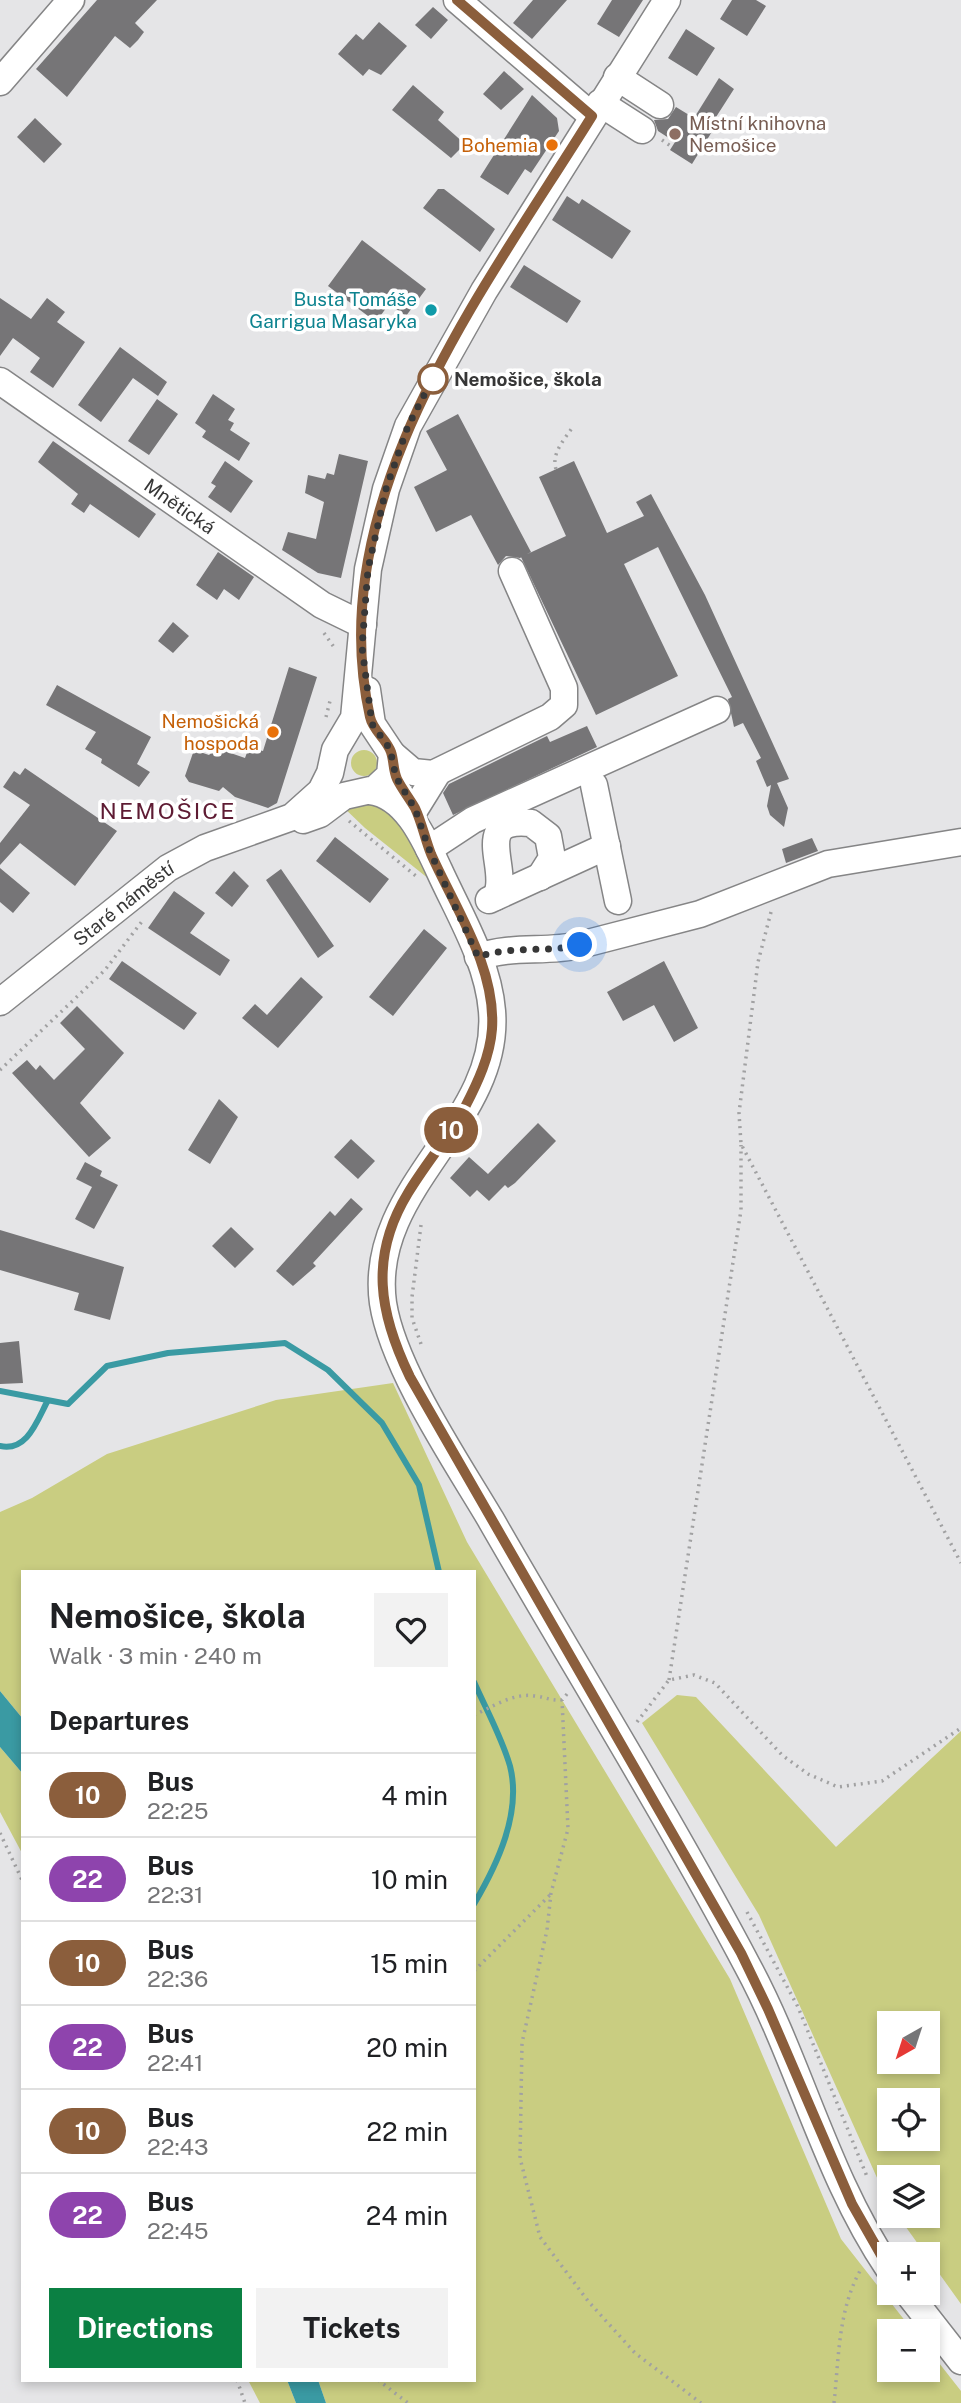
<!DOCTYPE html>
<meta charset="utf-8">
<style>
:root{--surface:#fff;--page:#f2f2f2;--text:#202124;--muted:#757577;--line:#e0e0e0;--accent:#0b8043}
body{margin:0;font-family:"Public Sans",sans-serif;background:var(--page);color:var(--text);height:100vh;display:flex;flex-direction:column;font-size:26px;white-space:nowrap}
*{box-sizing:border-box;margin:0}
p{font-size:23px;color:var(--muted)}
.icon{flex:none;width:38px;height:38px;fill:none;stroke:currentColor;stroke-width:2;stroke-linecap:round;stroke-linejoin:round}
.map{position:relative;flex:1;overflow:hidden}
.panel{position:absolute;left:21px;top:1570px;width:455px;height:812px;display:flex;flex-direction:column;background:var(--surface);border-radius:0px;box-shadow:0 4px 10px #0003}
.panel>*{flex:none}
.badge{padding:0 14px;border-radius:23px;font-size:24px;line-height:46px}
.needle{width:46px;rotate:219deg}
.tools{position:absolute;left:877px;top:2011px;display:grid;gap:14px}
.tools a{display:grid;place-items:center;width:63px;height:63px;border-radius:0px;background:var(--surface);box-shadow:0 4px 10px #0003;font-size:35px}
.you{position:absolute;width:35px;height:35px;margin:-18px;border:5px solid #fff;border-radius:50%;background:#1a73e8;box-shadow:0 0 0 10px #1a73e833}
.map>.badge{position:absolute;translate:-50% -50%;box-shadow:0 0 0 4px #fff}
h2{padding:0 28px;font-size:26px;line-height:63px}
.round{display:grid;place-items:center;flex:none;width:74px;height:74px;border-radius:0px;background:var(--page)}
.overview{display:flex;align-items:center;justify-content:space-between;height:119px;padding:0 28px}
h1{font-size:33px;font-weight:700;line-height:52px}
.primary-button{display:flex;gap:14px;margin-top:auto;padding:14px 28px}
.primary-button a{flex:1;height:80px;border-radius:0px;background:var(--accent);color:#fff;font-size:28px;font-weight:700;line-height:80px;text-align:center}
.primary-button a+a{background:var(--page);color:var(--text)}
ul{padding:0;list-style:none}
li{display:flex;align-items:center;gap:21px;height:84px;padding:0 28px;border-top:2px solid var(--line)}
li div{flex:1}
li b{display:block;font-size:26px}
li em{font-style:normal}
li .badge{min-width:77px;font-weight:700;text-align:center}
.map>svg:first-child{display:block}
.green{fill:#c9cd81;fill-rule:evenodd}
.water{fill:#3a9aa3}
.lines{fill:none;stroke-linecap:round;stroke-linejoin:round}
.stream{stroke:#3a9aa3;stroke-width:6}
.building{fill:#767577}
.minor-casing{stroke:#858586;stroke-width:29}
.path{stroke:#a1a1a2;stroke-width:3.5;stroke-dasharray:2 5;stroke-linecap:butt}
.minor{stroke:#fff;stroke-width:26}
.line-casing{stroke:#fff;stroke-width:16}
.line{stroke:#8b5e3c;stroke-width:10}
.walk{stroke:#373737;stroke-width:7;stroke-dasharray:0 12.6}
.education-dot{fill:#8d6e63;stroke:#fff;stroke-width:2.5}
.food-dot{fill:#e8710a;stroke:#fff;stroke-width:2.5}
.culture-dot{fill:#0f9aa8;stroke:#fff;stroke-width:2.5}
.stop-dot{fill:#fff;stroke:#8b5e3c;stroke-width:3.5}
.labels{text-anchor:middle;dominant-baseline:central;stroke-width:7;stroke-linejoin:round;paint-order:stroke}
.education-label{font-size:19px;fill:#785e54;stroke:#fff;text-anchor:start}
.food-label{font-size:19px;fill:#c56008;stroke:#fff;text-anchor:end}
.culture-label{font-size:19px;fill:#0d838f;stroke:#fff;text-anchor:end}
.stop-label{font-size:19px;font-weight:bold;fill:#373737;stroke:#fff;text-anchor:start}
.street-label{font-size:19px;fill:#373737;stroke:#fff}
.quarter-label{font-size:23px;letter-spacing:2px;fill:#5e1b33;stroke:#fff}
</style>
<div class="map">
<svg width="961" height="2403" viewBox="0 0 961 2403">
<rect width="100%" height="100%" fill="#e5e5e7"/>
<path class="green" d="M351 763a13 13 0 1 1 26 0a13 13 0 1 1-26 0Z
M369,800L398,813L434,883L365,828L341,805Z
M393,1383L467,1542L730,1979L841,2239L913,2331H889V2370H928V2349L961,2391V2403H326L318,2380H474V1572H23V1719L0,1691V1512L32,1498L107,1454L276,1400Z
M677,1695L696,1697L836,1847L961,1731V2304L898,2216H928V2177H889V2203L887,2200L759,1915L642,1723ZM928,2023V2062H889V2023ZM928,2100V2138H889V2100Z
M0,1747L23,1774V1855L0,1812Z
M248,2380H287L296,2403H260Z"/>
<path class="water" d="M0,1691L23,1719V1774L0,1747Z
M287,2380H318L326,2403H296Z"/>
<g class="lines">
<path class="stream" d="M0,1391L68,1404L107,1366L168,1353L285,1343L328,1370L382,1423L419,1485L439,1572
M0,1446C27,1452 37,1421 47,1402
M474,1682C486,1709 502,1738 510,1766C522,1813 497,1865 474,1904"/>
</g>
<path class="building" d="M97,0H157L135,23L144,32L138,40L130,48L115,36L67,97L36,69Z
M533,0H567L532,39L513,23Z
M612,0H643L619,37L597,24Z
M732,0H756L766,6L747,36L720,19Z
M433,7L448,20L431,39L415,25Z
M379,22L407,46L381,75L369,69L363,76L338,54L356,34L363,40Z
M686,29L715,48L697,76L668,58Z
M504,71L524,89L501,110L483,94Z
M719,78L734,89L709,128L713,130L692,164L670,150L675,142L658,131L654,120L668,119L676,107L694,118Z
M413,85L444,112L438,120L465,144L451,158L392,110Z
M532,95L557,118L559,131L531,173L525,169L508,195L480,177Z
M35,118L62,144L44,163L17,137Z
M438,189H444L495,229L480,252L423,208Z
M567,196L579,204L582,199L631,231L612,259L552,220Z
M362,240L426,289L406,316L389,304L376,322L328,286Z
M524,265L581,301L567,323L510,287Z
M0,298L31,319L47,298L65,312L57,322L85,342L53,388L30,372L40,358L13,338L0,356Z
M120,347L167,382L158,396L133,378L101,422L78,405Z
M213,394L235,409L228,420L234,423L230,430L250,443L239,461L202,437L206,431L195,423Z
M157,399L178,414L149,455L128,441Z
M458,414L531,552L520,558L506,556L498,565L471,515L436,532L414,487L447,470L426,431Z
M53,441L156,514L139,538L90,504L84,513L71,504L78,494L38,462Z
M339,454L368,461L341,578L318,573L282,550L288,532L316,539L324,502L305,493L308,475L325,479L327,473L334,475Z
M225,461L253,481L231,513L208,497L216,486L211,483Z
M574,461L607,533L644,516L636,502L651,494L705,595L789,779L777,783L788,808L784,827L770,815L767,806L771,785L767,787L756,761L761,758L743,723L734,727L728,699L732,697L658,547L624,564L678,676L596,715L521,557L566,536L539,477Z
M218,552L254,577L239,600L224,589L217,600L196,585Z
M173,622L189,636L173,653L158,641Z
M289,667L317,677L277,803L268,808L235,797L223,787L219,791L189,782L185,776L194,750L209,755L216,748L245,758L249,747L263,751Z
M57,685L151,737L137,764L150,772L139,787L101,763L102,759L85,749L96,732L46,705Z
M587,726L597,747L453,815L443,793L449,784L547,736L550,742Z
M25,768L117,831L75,886L20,843L0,865V843L30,805L3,787L14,771L20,775Z
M335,837L389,879L370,903L316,861Z
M812,838L818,851L786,863L782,849Z
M0,868L30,893L13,913L0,902Z
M281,869L334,946L318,958L266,880Z
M234,871L249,886L232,907L215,893Z
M174,891L205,913L190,933L230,960L220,976L148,928Z
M424,929L447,948L393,1016L369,997Z
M122,961L197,1013L184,1030L109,979Z
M664,961L698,1028L674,1042L654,1005L623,1021L607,992Z
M301,977L323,997L278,1048L242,1018L255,1004L267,1015Z
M77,1006L124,1053L80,1103L111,1138L89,1157L12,1073L27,1060L36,1070L40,1065L54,1080L85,1049L60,1023Z
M219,1099L238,1117L210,1164L188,1150Z
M538,1123L556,1141L515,1183L508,1188L505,1185L489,1201L477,1190L470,1197L450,1178L469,1157L488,1174Z
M351,1139L375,1161L358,1179L334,1157Z
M85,1162L102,1171L100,1176L118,1185L94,1229L75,1219L92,1187L76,1179Z
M351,1198L363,1209L313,1263L316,1266L293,1286L276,1271L330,1211L335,1216Z
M231,1227L254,1249L235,1268L212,1246Z
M0,1230L124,1267L110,1320L74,1310L79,1293L0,1270Z
M19,1341L23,1383L0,1384V1343Z"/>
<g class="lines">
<g class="minor-casing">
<g id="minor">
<path d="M457,0L592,116"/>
<path d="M617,77L660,105"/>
<path d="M0,82L71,0"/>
<path d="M600,103L642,130"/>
<path id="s1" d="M0,381L322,605L363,625"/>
<path d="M392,754L413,772L433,774L550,717L564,705V688L512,571"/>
<path d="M594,785L618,901"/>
<path d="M370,791C406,795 425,840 439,870C459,914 488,961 492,1011C501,1123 367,1187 383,1303C393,1368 456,1461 491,1520C576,1668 667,1814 747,1965C800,2063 826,2176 889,2269"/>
<path d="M415,809L438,772"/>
<path d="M303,820L320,814L344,796L375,789L390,775L392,754L372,724L367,690"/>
<path d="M429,849L473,820L717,710"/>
<path d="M495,897C513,874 468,816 531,823L548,836L552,858L540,877"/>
<path d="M489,900L607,846"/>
<path d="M478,957C512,945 546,953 580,945L700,914L828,864L961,842"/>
<path id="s2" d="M0,1002L168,868L205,848L292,817L321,791L330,773L335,750L354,718L368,569L386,489L408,426L484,291L667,0"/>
<path d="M907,2292L961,2361"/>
</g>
</g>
<path class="path" d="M662,140L672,147
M556,469C551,454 564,440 572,428
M324,633L336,650
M326,717L330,701
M349,821L416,876
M771,912L758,962L739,1113L741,1144L961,1563
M0,1070L105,970L143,920
M421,1344L412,1318V1297L421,1225
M669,1680L741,1210V1145
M567,1694L562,1700L568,1829L551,1893L547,1930L522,2043L520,2158L540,2237L588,2301L635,2353L701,2403
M474,1715C492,1707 515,1692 535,1696C546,1697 550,1701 562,1700
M637,1722L669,1680L694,1675L715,1683L782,1755L808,1774L838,1787L882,1781L961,1728
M0,1833L23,1882
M747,1912L798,2007L868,2179
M474,1971L550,1895
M237,2380L245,2403
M378,2380L408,2403
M834,2403C839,2357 838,2310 861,2269"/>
<use href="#minor" class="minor"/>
</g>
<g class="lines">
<g class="line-casing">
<path id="line" d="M457,0L592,116C484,290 321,499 370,717C373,731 386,738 391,752C394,761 393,770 397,779C402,789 409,798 415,808C422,823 425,839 431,854C455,908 496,967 492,1029C490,1056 478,1082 465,1107C449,1137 426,1163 408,1193C369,1257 379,1313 410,1377L741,1953L768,2009L852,2204L889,2269"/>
</g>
<use href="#line" class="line"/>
<path class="walk" d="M433,379L434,376L408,426L386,489L368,569L362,647L372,724L390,749L396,777L415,809L429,849L478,957C512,945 546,953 580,945"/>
</g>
<circle class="education-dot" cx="675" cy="134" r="7"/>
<g class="food-dot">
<circle cx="552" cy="145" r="7"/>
<circle cx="273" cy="732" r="7"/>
</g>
<circle class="culture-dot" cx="431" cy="310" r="7"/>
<circle class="stop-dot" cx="433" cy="379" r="14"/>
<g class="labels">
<g class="education-label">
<text x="689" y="123">Místní knihovna<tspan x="689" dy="22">Nemošice</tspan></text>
</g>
<g class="food-label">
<text x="538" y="145">Bohemia</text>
<text x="259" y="721">Nemošická<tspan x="259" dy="22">hospoda</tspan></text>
</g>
<g class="culture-label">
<text x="417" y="299">Busta Tomáše<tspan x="417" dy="22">Garrigua Masaryka</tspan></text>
</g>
<g class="stop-label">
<text x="454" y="379">Nemošice, škola</text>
</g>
<g class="street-label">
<text stroke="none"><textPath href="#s1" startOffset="219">Mnětická</textPath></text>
<text stroke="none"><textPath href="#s2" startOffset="158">Staré náměstí</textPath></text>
</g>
<g class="quarter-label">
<text x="168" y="810">NEMOŠICE</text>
</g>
</g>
</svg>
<div class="tools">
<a><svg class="needle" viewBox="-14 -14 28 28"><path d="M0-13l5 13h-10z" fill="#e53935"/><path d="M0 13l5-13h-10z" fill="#757577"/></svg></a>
<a><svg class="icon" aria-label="locate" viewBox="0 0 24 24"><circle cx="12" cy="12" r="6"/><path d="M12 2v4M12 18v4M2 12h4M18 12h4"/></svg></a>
<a><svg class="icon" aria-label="layers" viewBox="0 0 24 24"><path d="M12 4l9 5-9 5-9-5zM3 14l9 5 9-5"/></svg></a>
<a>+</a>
<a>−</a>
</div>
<div class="you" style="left:580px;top:945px"></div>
<b class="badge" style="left:451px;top:1130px;background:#8b5e3c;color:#fff">10</b>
<section class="panel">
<div class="overview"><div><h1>Nemošice, škola</h1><p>Walk · 3 min · 240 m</p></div><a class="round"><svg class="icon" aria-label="heart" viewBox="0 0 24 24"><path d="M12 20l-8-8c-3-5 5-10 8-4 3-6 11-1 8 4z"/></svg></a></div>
<h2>Departures</h2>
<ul>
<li><span class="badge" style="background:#8b5e3c;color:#fff">10</span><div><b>Bus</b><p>22:25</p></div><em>4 min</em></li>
<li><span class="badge" style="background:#8e44ad;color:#fff">22</span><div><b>Bus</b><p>22:31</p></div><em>10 min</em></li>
<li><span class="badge" style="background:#8b5e3c;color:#fff">10</span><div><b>Bus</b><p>22:36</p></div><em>15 min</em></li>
<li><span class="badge" style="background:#8e44ad;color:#fff">22</span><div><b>Bus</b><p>22:41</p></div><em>20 min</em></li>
<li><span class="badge" style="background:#8b5e3c;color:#fff">10</span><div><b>Bus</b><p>22:43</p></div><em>22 min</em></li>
<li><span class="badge" style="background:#8e44ad;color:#fff">22</span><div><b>Bus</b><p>22:45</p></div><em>24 min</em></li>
</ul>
<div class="primary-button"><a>Directions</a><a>Tickets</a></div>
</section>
</div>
